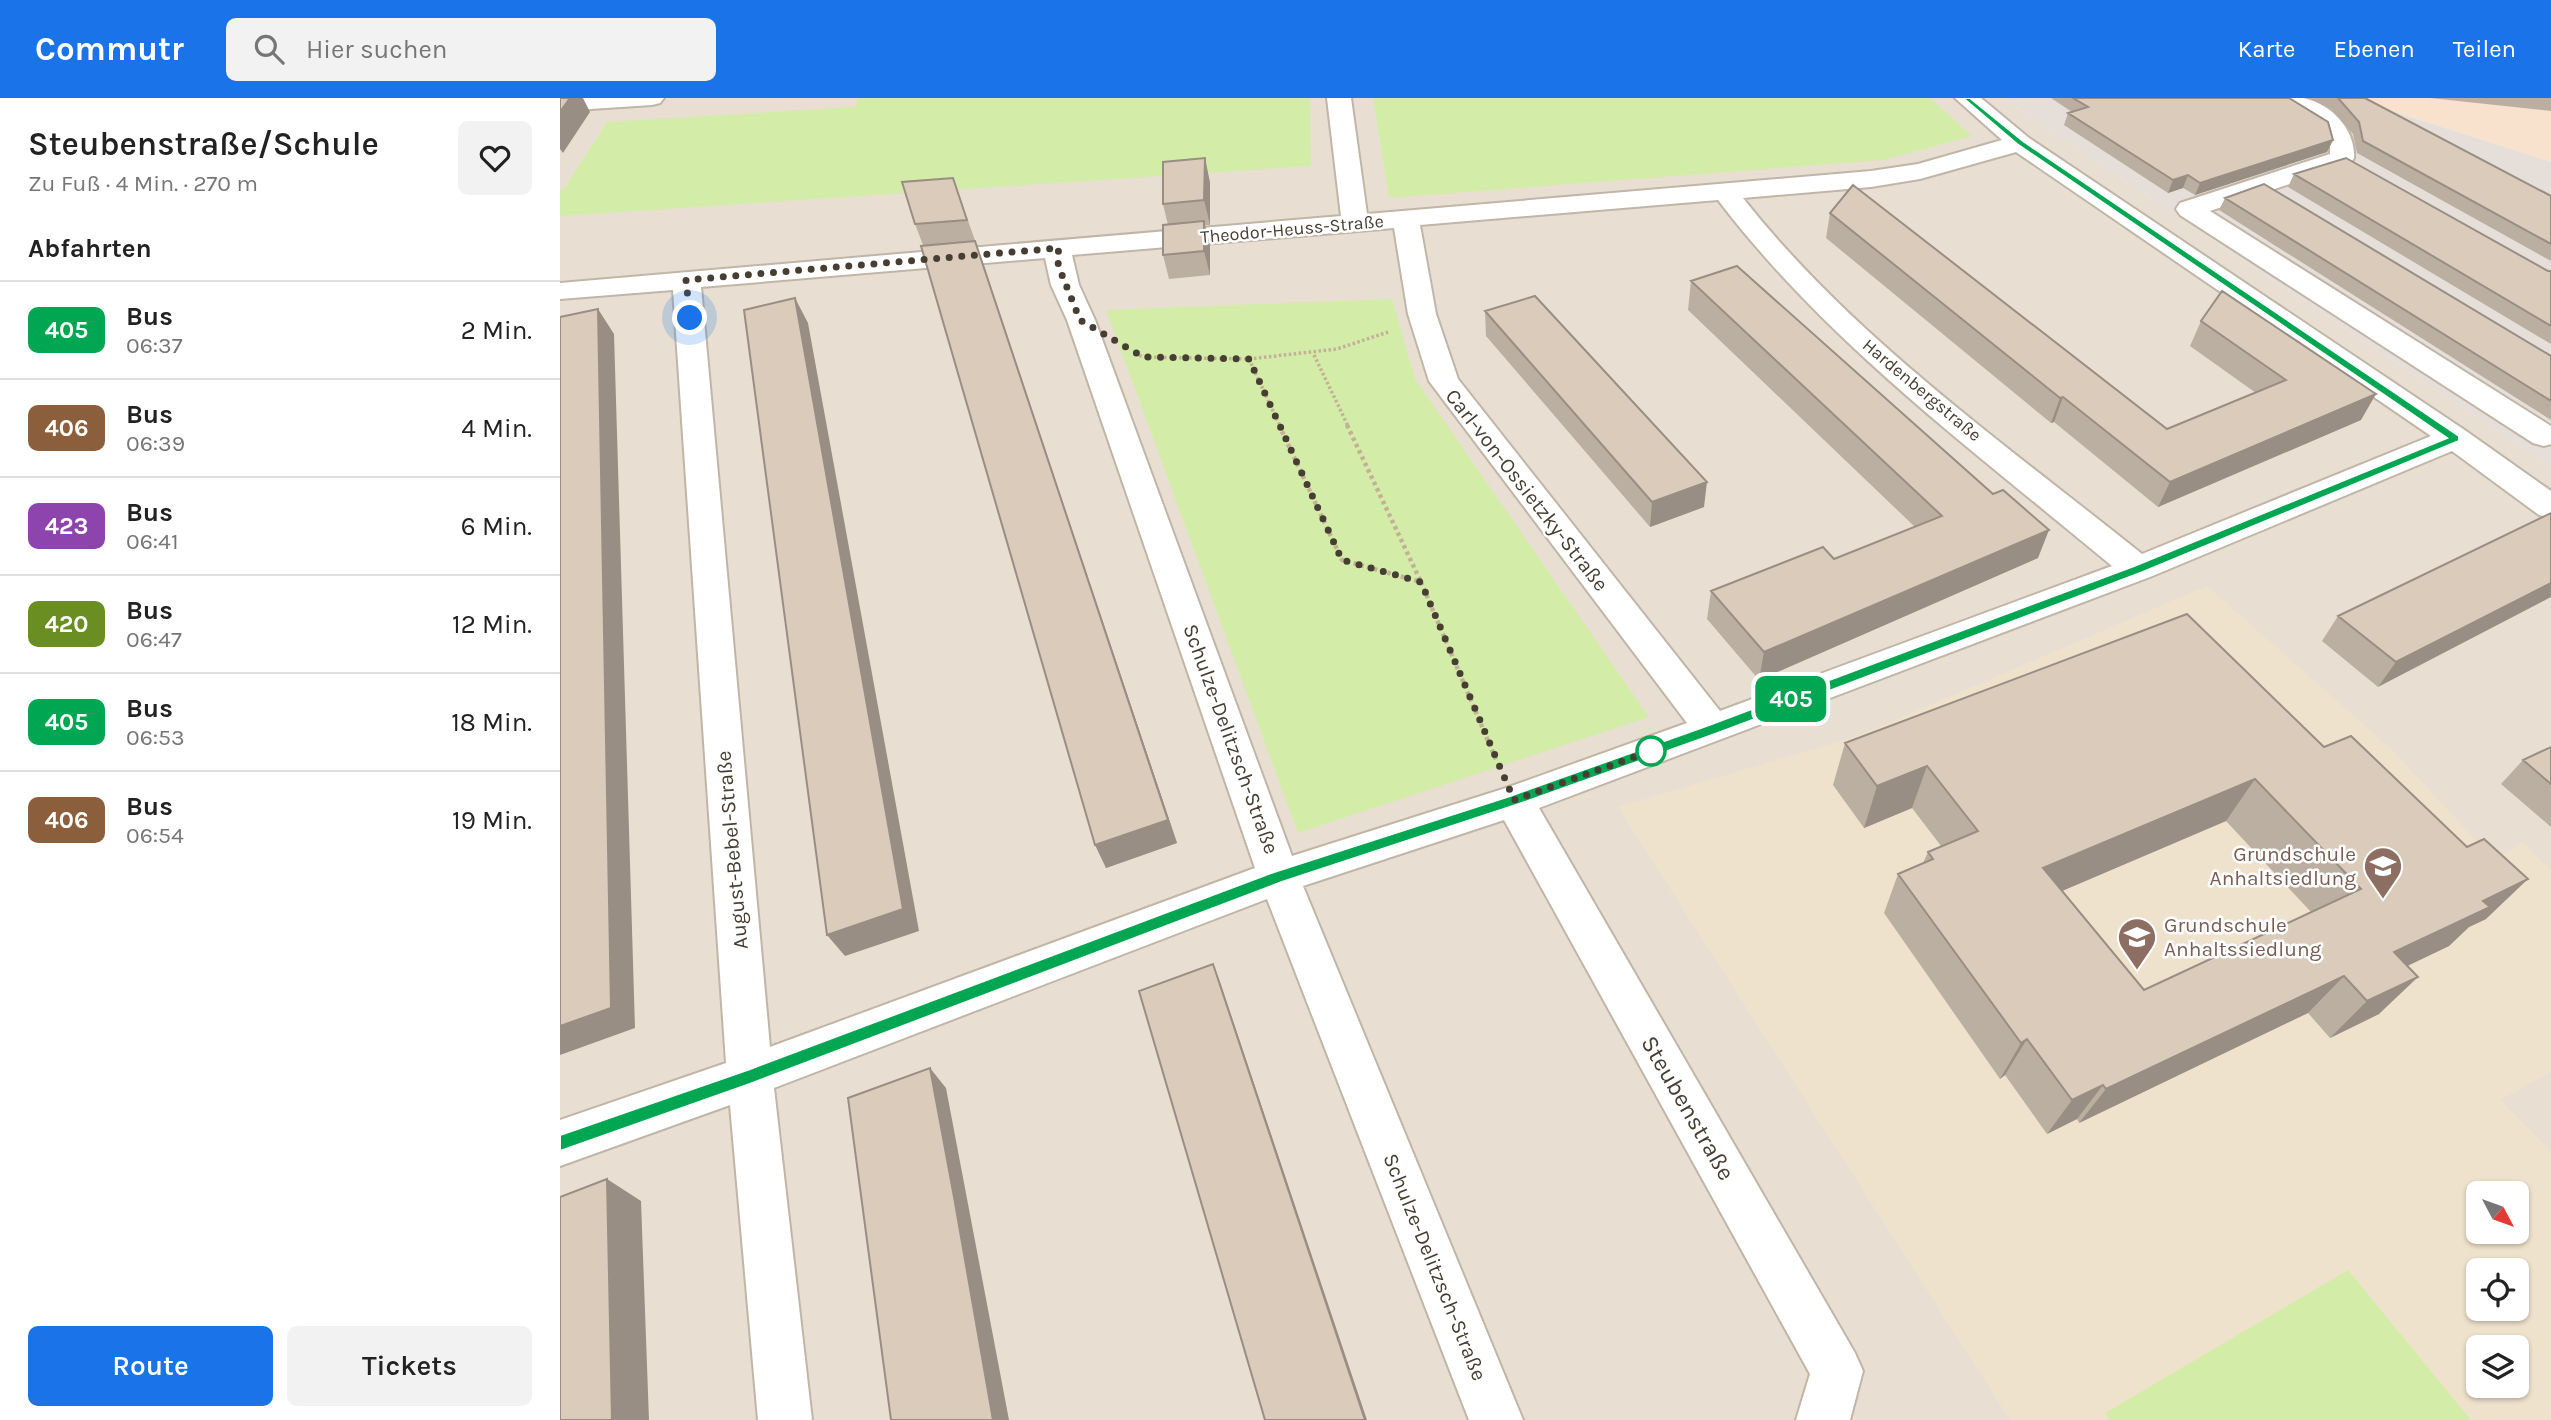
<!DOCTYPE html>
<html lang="de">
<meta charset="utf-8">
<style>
:root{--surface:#fff;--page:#f2f2f2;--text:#222;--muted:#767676;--line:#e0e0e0;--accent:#1a73e8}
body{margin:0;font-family:Karla,sans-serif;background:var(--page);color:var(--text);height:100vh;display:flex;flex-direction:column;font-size:26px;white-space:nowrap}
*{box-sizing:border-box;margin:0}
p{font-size:23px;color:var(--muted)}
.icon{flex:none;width:38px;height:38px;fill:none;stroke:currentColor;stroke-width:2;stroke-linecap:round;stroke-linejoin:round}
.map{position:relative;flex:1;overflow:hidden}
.sheet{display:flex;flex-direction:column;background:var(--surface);width:560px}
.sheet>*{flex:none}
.badge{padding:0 14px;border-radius:10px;font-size:24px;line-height:46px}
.needle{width:46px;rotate:131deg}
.fabs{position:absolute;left:1906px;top:1083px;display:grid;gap:14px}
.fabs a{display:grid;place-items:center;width:63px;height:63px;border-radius:10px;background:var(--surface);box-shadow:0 2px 5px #0004;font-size:35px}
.you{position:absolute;width:35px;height:35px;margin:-18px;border:5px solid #fff;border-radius:50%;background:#1a73e8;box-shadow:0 0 0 10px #1a73e833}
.map>.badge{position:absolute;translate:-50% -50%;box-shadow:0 0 0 4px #fff}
h2{padding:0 28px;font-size:26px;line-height:63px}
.round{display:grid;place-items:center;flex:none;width:74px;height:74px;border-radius:10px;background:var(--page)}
.head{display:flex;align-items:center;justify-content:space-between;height:119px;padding:0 28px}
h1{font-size:33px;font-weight:600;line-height:52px}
.action{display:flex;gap:14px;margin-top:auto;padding:14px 28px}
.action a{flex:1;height:80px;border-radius:10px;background:var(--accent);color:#fff;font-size:28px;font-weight:600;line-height:80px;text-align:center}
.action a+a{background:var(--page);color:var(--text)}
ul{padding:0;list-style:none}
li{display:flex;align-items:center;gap:21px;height:98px;padding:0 28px;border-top:2px solid var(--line)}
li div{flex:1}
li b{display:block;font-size:26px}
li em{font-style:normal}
li .badge{min-width:77px;font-weight:700;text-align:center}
header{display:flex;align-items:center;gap:42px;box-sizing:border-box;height:98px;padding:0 35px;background:var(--accent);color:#fff}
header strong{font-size:33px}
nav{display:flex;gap:38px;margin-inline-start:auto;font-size:24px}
.search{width:490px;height:63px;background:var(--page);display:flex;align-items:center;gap:18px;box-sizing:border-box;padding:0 24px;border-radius:10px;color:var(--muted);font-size:26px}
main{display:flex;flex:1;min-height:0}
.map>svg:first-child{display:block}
.residential{fill:#e8dfd2;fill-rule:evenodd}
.commercial{fill:#f8e2cd}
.industrial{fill:#e6dfd9}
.education{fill:#efe2cd;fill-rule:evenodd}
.green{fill:#d3eda9}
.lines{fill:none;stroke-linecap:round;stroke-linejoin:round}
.minor-casing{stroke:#c0b5a6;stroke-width:4}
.path-far1{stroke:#c3b096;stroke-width:3.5;stroke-dasharray:2.5 2.5;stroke-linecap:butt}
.path{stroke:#c3b096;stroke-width:4.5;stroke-dasharray:3.5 3.5;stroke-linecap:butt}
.minor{fill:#fff;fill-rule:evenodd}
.wall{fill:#bbafa1;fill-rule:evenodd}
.shaded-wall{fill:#998e83}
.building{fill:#dacbbb;stroke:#998e83;stroke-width:2;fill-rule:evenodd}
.line{fill:#00a651;stroke:#fff;stroke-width:2}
.walk{stroke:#473e33;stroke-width:7;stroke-dasharray:0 12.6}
.stop-dot{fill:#fff;stroke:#00a651;stroke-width:3.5}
.labels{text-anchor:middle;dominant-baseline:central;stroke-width:5;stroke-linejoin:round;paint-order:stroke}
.far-street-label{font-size:18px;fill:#473e33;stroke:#fff}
.street-label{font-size:21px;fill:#473e33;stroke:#fff}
.education-label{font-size:21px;fill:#785e54;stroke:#fff;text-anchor:end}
.near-street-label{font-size:24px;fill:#473e33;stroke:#fff}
</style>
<header>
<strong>Commutr</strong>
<div class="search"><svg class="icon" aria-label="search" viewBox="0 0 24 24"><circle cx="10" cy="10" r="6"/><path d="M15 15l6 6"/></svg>Hier suchen</div>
<nav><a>Karte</a><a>Ebenen</a><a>Teilen</a></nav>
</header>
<main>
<section class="sheet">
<div class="head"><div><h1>Steubenstraße/Schule</h1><p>Zu Fuß · 4 Min. · 270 m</p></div><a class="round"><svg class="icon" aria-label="heart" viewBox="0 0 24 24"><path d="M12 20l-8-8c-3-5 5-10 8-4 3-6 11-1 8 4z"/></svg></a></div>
<h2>Abfahrten</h2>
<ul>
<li><span class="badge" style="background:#00a651;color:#fff">405</span><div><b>Bus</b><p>06:37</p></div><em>2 Min.</em></li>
<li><span class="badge" style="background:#8b5e3c;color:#fff">406</span><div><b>Bus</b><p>06:39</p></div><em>4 Min.</em></li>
<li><span class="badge" style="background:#8e44ad;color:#fff">423</span><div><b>Bus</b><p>06:41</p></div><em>6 Min.</em></li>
<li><span class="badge" style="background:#6b8e23;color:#fff">420</span><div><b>Bus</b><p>06:47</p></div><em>12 Min.</em></li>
<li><span class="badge" style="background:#00a651;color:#fff">405</span><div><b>Bus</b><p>06:53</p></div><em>18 Min.</em></li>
<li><span class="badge" style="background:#8b5e3c;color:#fff">406</span><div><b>Bus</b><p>06:54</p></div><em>19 Min.</em></li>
</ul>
<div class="action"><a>Route</a><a>Tickets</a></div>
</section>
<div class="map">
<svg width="1991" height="1322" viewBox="0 0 1991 1322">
<rect width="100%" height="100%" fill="#f4eee4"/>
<path class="residential" d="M0,0H1442L1991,369V1322H0ZM1918,1096H1956V1134H1918ZM1918,1172H1956V1211H1918ZM1918,1250H1956V1288H1918Z"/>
<path class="commercial" d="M1791,0H1991V64Z"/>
<path class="industrial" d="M1442,0H1791L1991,64V369Z"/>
<path class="education" d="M1647,488L1831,651L1934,762L1962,744L1991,772V974L1940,1002L1991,1053V1322H1450L1058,709L1298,638ZM1918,1096H1956V1134H1918ZM1918,1172H1956V1211H1918ZM1918,1250H1956V1288H1918Z"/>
<path class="green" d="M298,0H750L751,68L0,118V92L4,91L47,24L295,9Z
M813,0H1370L1412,38L1323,62L829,100Z
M832,201L855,281L1089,619L738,735L546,212Z
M1788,1172L1911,1322H1550L1545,1315Z"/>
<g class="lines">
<g class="minor-casing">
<path id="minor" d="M0,0H104L100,5L92,7L0,13Z
M767,0H791L807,116L1311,73L1358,66L1442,42L1395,0H1421L1469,40L1906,333L1991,393V420L1979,417L1892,353L1590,479L979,710L1295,1255L1303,1273L1290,1322H1236L1250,1276L944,722L743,788L963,1322H909L707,801L214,990L252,1322H198L170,1007L0,1068V1022L166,965L113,192L0,201V185L781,118ZM1456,54L1871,338L1582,456C1444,345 1293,240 1183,100L1311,89L1360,81ZM1158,102C1267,245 1414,353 1552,468L1160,613L898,281L876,216L860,127ZM834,130L848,216L869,283L1127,625L946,690L732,758L535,222L519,187L512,157ZM485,160L491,187L507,222L695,770L210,949L141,189Z
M1714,0C1723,0 1734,0 1743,0C1771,5 1796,32 1794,60L1791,65L1650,113L1991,328V346L1984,348L1973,345L1620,117L1616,111L1620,105L1770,56C1773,19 1730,23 1714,0Z"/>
</g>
<path class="path-far1" d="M575,255L583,259L689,261L720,328
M754,257L788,328
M689,261L777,251L828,234"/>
<path class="path" d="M719,327L782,462L861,484L937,664
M787,327L861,484"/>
<use href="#minor" class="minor"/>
</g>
<path class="wall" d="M1491,0H1729L1773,42L1767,54L1635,97L1623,90L1608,95L1504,27L1508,15L1512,14Z
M1748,0H1805L1991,98V163L1797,55L1793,36L1771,11Z
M1870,0H1991V13Z
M645,60L650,85V127H645L650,148V177L609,181L603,157L608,127L603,106Z
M1734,76L1991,173V246L1728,89Z
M393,80L424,168L617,745L546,770L363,147L355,126Z
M1665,100L1991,258V322L1659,112Z
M1270,115L1607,331L1696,295L1630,248L1641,223L1801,322L1598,409L1494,324L1491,325L1266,140Z
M1131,183L1478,460L1199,582L1147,521L1151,493L1274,461L1355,429L1128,212Z
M925,213L1144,409L1090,429L926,238Z
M1991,415L1818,589L1762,543L1778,518Z
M1627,516L1926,821L1909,829L1889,848L1847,868L1819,916L1770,940L1748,915L1519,1025L1517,1021L1487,1036L1445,977L1440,981L1324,815L1338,776L1363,765L1368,754L1381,748L1352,710L1304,730L1273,687L1285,645ZM1666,723L1751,814L1584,892L1502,793Z
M1991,649V729L1941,686L1963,662Z"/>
<path class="shaded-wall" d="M10,0H23L30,14L3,55L0,51V14Z
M1773,42L1767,54L1635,97L1640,85Z
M645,60L650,85V127L644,102Z
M1628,77L1623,90L1608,95L1613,82Z
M644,123L650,148V177L644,153Z
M415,143L617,745L546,770L535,747Z
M235,200L248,225L359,833L285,858L267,837Z
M38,211L54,236L75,930L0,957V928Z
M1816,296L1801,322L1598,409L1610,384Z
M1503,299L1494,324L1491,325L1500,300Z
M1147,384L1144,409L1090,429L1092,404Z
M1489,432L1478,460L1199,582L1204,554Z
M1991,485V499L1818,589L1836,564Z
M1367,668L1352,710L1304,730L1317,688Z
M1695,681L1666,723L1462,810L1483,770Z
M1968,781L1926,821L1909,829L1889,848L1797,892L1834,854L1923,803Z
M653,866L661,887L807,1322H805Z
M1784,878L1748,915L1519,1025L1546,991Z
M1858,879L1819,916L1770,940L1807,903Z
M1467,941L1445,977L1440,981L1461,945Z
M370,970L386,990L449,1322H433Z
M1543,987L1517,1021L1487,1036L1512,1002Z
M47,1081L81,1103L89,1322H52Z"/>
<path class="building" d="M0,0H10L0,14Z
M1513,0H1729L1768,24L1773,42L1640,85L1628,77L1613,82L1508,15L1528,9Z
M1778,0H1805L1991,98V146L1803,43L1799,24Z
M645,60L644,102L603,106V64Z
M1786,60L1988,173H1991V228L1734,76Z
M393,80L407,122L355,126L342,84Z
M1704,86L1991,258V303L1665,100Z
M1293,87L1607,331L1726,282L1641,223L1662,193L1816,296L1610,384L1503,299L1500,300L1270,115Z
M644,123V153L603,157V127Z
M415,143L608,722L535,747L361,148Z
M1177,168L1433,396L1443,392L1489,432L1204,554L1151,493L1263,449L1274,461L1382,418L1131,183Z
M975,198L1147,384L1092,404L925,213Z
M235,200L343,811L267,837L184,212Z
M38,211L51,910L0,928V219Z
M1991,415V485L1836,564L1778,518Z
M1627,516L1764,649L1791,638L1907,749L1924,741L1968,781L1923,803L1930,809L1834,854L1858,879L1807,903L1784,878L1546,991L1543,987L1512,1002L1467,941L1461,945L1338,776L1373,761L1368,754L1418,733L1367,668L1317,688L1285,645ZM1695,681L1801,791L1584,892L1483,770Z
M1991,649V686L1963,662Z
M653,866L805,1322H705L579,893Z
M370,970L394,1099L433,1322H331L288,1000Z
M47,1081L52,1322H0V1099Z"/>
<path class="line" d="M1403,0H1410L1463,43L1899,338V343L1583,474L1158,635L959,706L722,784L190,986L0,1053V1037L190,971L714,774L950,698L1149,627L1574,468L1887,340L1457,46Z"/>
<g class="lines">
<path class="walk" d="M130,220L126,182L499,150L497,161L500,172L520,222L583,259L689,261L782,462L861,484L954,702L1091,653"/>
</g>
<defs>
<g id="school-pin" transform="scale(2.0125)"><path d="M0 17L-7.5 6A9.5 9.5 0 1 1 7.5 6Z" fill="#8d6e63" stroke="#fff"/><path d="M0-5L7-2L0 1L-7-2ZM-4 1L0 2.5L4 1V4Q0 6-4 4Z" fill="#fff"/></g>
</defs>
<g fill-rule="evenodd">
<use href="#school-pin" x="1823" y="768"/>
<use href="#school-pin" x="1577" y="839"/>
</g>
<circle class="stop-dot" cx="1091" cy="653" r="14"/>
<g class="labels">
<g class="far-street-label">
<text transform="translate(732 131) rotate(-5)">Theodor-Heuss-Straße</text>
<text transform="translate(1362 292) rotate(40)">Hardenbergstraße</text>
</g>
<g class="street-label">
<text transform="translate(967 392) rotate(52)">Carl-von-Ossietzky-Straße</text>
<text transform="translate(671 641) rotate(70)">Schulze-Delitzsch-Straße</text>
<text transform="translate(172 752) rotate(-95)">August-Bebel-Straße</text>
<text transform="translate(875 1169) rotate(68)">Schulze-Delitzsch-Straße</text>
</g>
<g class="education-label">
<text x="1796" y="756">Grundschule<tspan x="1796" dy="24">Anhaltsiedlung</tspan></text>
<text x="1604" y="827" text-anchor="start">Grundschule<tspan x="1604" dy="24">Anhaltssiedlung</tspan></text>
</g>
<g class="near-street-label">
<text transform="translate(1128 1010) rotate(60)">Steubenstraße</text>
</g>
</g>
</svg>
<div class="fabs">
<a><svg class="needle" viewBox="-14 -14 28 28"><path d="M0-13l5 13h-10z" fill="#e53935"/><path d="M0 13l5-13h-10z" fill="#767676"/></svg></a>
<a><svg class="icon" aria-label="locate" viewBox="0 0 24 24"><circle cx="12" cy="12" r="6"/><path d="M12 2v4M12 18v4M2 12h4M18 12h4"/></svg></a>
<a><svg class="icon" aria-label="layers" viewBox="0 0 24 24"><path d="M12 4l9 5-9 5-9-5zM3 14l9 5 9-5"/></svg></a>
</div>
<div class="you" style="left:130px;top:220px"></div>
<b class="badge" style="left:1231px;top:601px;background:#00a651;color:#fff">405</b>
</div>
</main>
